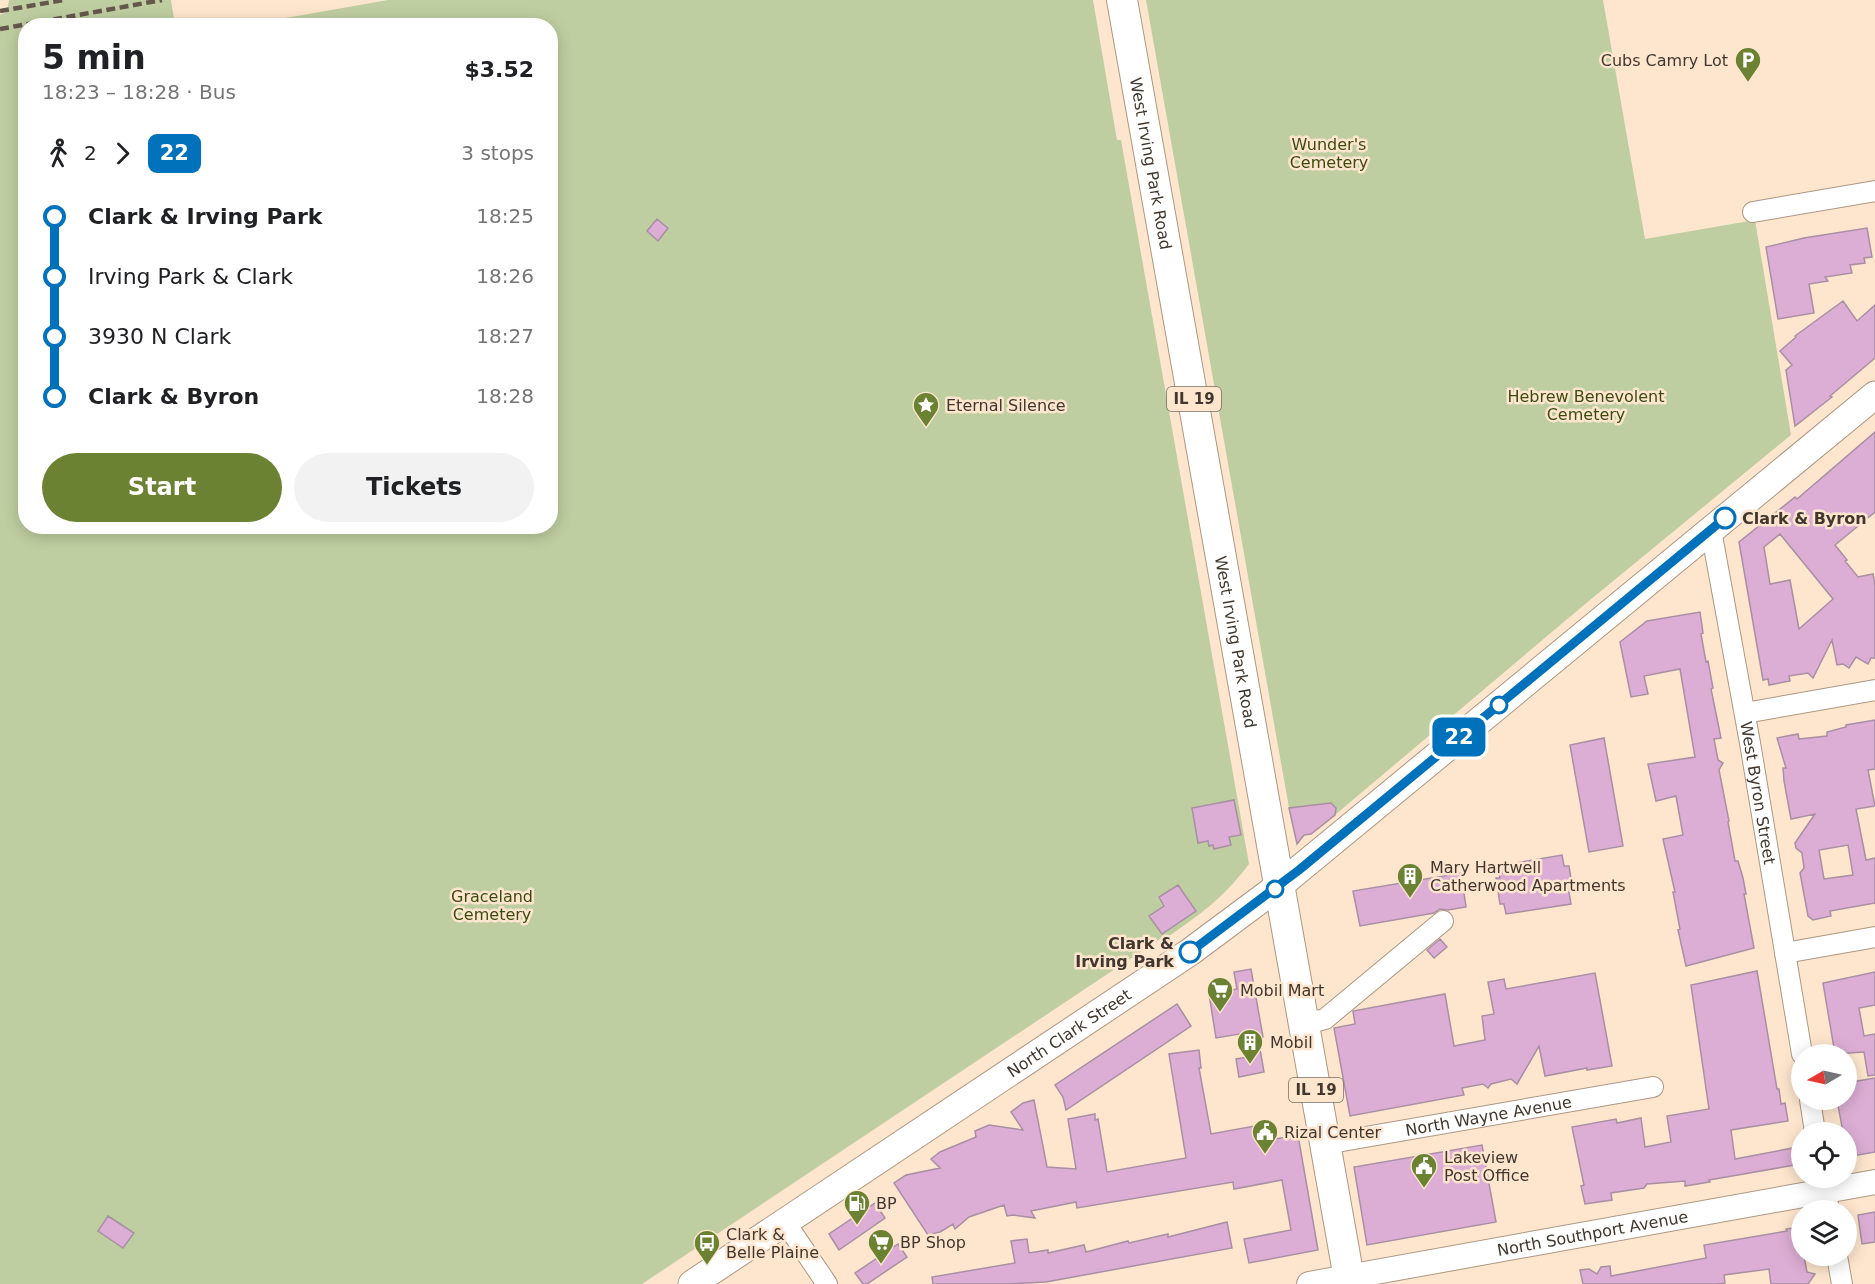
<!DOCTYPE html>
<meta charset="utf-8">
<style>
:root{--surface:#fff;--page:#f2f2f2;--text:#202124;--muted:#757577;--accent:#6c8233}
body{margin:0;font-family:"DejaVu Sans",sans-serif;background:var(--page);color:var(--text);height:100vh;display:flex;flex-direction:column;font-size:22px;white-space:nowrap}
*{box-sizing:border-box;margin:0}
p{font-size:20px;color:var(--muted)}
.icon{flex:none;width:33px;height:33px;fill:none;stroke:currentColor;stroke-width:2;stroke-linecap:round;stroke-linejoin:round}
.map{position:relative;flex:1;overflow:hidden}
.panel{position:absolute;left:18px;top:18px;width:540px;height:516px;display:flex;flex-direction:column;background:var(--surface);border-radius:24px;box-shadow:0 3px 15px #0003}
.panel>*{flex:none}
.badge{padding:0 12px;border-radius:9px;font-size:21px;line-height:39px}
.needle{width:39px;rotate:261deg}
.buttons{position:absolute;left:1791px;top:1044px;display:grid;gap:12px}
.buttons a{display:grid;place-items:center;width:66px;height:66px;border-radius:50%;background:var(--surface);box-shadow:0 3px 15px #0003;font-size:30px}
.map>.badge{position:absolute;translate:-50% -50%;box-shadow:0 0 0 3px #fff}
.legs{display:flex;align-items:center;gap:9px;height:66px;padding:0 24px;font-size:20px}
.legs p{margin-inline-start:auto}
.headline{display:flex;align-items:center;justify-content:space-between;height:102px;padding:0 24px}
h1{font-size:33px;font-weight:600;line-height:45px}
.cta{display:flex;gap:12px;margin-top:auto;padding:12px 24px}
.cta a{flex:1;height:69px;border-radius:36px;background:var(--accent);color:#fff;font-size:24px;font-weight:600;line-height:69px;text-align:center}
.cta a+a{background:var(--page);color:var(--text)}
ul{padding:0 24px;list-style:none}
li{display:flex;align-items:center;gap:21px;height:60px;font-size:22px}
li i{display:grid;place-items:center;width:9px;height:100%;margin:0 8px;background:currentColor}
li i::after{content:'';width:15px;height:15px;margin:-8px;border:4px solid;border-radius:50%;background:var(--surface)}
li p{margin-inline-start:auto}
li:first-child i{background:linear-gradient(#0000 50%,currentColor 0)}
li:last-child i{background:linear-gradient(currentColor 50%,#0000 0)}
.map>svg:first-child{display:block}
.green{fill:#bfcea0}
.building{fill:#ddaed5;stroke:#a88fa3;stroke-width:1.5;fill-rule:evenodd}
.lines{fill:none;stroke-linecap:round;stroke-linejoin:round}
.minor-casing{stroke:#ad9781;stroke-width:22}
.tertiary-casing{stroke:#ad9781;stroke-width:26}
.secondary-casing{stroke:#ad9781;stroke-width:29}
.primary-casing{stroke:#ad9781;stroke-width:32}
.minor{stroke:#fff;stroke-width:20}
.tertiary{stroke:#fff;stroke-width:24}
.secondary{stroke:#fff;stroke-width:27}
.primary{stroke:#fff;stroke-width:30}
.rail{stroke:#64574b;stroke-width:4.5;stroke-dasharray:9 4.5;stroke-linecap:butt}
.line-1-casing{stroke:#fff;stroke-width:14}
.line-1{stroke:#0072bc;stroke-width:9}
.stop-1-dot{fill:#fff;stroke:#0072bc;stroke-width:3}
.labels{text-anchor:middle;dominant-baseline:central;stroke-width:5;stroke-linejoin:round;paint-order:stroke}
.shield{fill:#fee6ce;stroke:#7a6c5e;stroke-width:1.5}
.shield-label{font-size:15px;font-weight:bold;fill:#41372e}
.poi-label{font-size:16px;fill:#41372e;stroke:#fee6ce;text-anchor:start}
.park-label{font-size:16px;fill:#3c4b10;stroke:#fee6ce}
.street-label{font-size:16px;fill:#41372e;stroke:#fee6ce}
.stop-label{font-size:16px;font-weight:bold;fill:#41372e;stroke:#fee6ce;text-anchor:start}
</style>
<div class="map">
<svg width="1875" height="1284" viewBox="0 0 1875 1284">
<rect width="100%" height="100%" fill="#fee6ce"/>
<path class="green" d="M9,0H171L175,25L26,26V526H550V26L245,25L388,0H1093L1117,140H1121L1249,864C1221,901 1199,915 1162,941L1160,939L642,1284H0V15L7,12Z
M1146,0H1603L1645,239L1755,220L1791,435L1584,605L1335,815L1298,839L1295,837L1289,808Z"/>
<path class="building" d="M657,219L668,228L658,241L647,231Z
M1867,228L1872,257L1864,258L1865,263L1850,265L1852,273L1825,277L1828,281L1809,284L1814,313L1778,319L1766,247L1804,238Z
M1843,301L1857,321L1875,305V358L1830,396L1832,397L1795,426L1786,370L1792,365L1780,351L1796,337L1795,336Z
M1875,432V512L1835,545L1847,560L1845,561L1858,577L1873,574L1875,585V658H1871L1868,664L1856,657L1849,668L1843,664L1837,665L1832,640L1813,678L1808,673L1789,676L1790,681L1769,685L1768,679L1763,680L1739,542L1795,497L1797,499ZM1780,534L1833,599L1799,629L1790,580L1770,584L1764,547Z
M1700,612L1703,633L1701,634L1706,662L1708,661L1713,688L1711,689L1721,738L1714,739L1718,760L1723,763L1719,770L1729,821L1728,822L1735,861H1738L1743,878L1746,894H1744L1754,948L1686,966L1678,930L1680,929L1673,892H1675L1663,839L1683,835L1676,796L1656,801L1648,764L1695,757L1680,669L1644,676L1648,694L1631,697L1620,642L1647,621Z
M1875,720V769L1868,770L1875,806L1856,809L1866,860L1875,858V903L1830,911L1831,916L1813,920L1808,916L1801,878L1800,873L1804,868L1802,853L1796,848L1795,843L1815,814L1791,819L1784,781L1783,768H1786L1777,738L1798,734L1799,739L1827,736V732L1846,727V725ZM1848,845L1853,875L1824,879L1819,850Z
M1604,738L1623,846L1589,852L1570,745Z
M1234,800L1241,835L1229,837L1231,845L1214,849L1213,845L1209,846L1208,841L1198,843L1192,808Z
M1331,803L1336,808L1335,815L1311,834L1304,835L1297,844L1289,808Z
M1562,855L1564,866H1569L1573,891L1569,892L1571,904L1506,914L1504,904H1500L1496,878H1500L1498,866Z
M1461,873L1466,907L1448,910L1440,909L1434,913L1360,926L1353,891Z
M1178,885L1196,911L1162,934L1149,916L1164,906L1159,897Z
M1440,939L1447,947L1434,958L1427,950Z
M1251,969L1263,1037L1258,1038L1264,1072L1239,1077L1236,1059L1249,1057L1245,1033L1216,1038L1209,994L1237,989L1234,972Z
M1757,971L1777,1089H1779L1781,1104L1785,1103L1788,1121L1731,1130L1735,1159L1793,1148L1795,1165L1709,1180L1710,1182L1685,1186V1181L1647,1184L1644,1188L1611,1193L1612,1200L1585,1204L1581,1186L1584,1185L1572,1127L1616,1119L1617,1123L1641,1118L1645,1147L1671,1142L1667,1116L1709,1109L1691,985Z
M1875,972V1005L1859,1008L1864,1036L1875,1034V1075L1868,1076L1864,1052L1835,1054L1823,983Z
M1595,973L1612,1066L1587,1070V1068L1545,1076L1539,1046L1517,1084L1511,1079L1491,1084L1488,1088L1483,1084L1462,1088L1464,1095L1350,1116L1334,1028L1355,1024L1353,1011L1445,994L1454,1046L1485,1040L1482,1016L1494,1014L1488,982L1504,979L1506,989Z
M1177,1004L1191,1026L1066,1110L1063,1097L1055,1085Z
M1199,1050L1201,1068H1199L1211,1134L1271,1123L1275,1139L1298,1135L1318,1250L1249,1263L1244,1239L1291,1230L1282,1180L1234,1189L1233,1182L1077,1208L1076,1202L1031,1211L1035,1218L1013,1215L1007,1216L1004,1205L969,1217L955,1229L953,1224L940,1232L928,1235L894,1183L906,1175L940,1168L931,1159L940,1152L976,1137L975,1131L989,1125L1023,1130L1011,1112L1023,1103L1034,1100L1047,1167L1076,1169L1068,1119L1095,1114V1120L1098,1119L1107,1172L1186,1158L1169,1054Z
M1875,1078V1152L1846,1157V1132H1843L1837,1100H1846V1083Z
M1482,1145L1496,1222L1367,1245L1354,1167Z
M875,1203L885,1218L839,1250L829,1234Z
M1875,1212V1242L1862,1244L1858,1215Z
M108,1216L134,1233L123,1248L98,1231Z
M1227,1222L1232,1248L1046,1282L1006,1284H933L932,1277L1015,1263L1011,1241L1027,1239L1029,1253L1048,1250V1253L1084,1245L1086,1252L1128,1241L1129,1243L1168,1234V1237Z
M1800,1227L1802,1256H1804L1807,1272L1815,1274L1808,1284H1771L1769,1269L1724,1275L1725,1283L1718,1284H1583L1580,1270L1589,1269L1597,1274L1601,1267L1610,1266L1611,1276L1706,1258L1704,1245L1787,1231L1786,1229Z
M898,1244L907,1257L867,1284H863L855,1273Z"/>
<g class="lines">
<g class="minor-casing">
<g id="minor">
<path d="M1753,212L1875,191"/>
<path id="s1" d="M1711,530L1750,743L1802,1054"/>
<path d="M1745,713L1875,690"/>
<path d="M1785,953L1875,937"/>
<path d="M1305,1024L1325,1019L1443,921"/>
<path d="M1810,1100L1815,1132"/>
<path id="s2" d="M1325,1144L1653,1087"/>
<path d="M1823,1178L1829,1210"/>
<path d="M785,1222L827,1284"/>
<path d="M1837,1256L1842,1284"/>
</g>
</g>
<g class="tertiary-casing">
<g id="tertiary">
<path id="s3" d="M1309,1284L1875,1182"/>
</g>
</g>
<g class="secondary-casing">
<g id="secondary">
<path id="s4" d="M692,1284L1190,952L1280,885L1875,395"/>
</g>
</g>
<g class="primary-casing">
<g id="primary">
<path id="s5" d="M1122,0L1350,1284"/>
</g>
</g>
<use href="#minor" class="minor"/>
<use href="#tertiary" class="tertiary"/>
<use href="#secondary" class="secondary"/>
<use href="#primary" class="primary"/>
<path class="rail" d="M0,11L64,0
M0,29L162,0"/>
</g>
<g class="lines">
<g class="line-1-casing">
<path id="line-1" d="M1190,952L1299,870L1725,518"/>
</g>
<use href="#line-1" class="line-1"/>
</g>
<defs>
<g id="parking-pin" transform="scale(1.35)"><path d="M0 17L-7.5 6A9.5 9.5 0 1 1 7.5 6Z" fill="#6c8233" stroke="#fee6ce"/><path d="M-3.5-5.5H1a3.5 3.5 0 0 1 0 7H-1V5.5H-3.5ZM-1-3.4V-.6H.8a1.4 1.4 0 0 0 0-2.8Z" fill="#fff"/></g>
<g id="sight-pin" transform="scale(1.35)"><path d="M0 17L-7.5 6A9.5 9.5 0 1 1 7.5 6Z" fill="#6c8233" stroke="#fee6ce"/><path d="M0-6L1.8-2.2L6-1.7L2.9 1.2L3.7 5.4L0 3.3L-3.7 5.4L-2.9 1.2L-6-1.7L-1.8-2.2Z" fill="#fff"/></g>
<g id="building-pin" transform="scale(1.35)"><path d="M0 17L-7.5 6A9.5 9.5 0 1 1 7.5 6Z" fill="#6c8233" stroke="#fee6ce"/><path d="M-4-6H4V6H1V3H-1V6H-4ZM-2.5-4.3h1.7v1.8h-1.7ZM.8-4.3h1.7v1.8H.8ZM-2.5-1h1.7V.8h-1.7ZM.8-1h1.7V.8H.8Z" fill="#fff"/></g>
<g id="supermarket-pin" transform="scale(1.35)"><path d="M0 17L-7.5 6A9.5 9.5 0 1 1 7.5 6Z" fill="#6c8233" stroke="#fee6ce"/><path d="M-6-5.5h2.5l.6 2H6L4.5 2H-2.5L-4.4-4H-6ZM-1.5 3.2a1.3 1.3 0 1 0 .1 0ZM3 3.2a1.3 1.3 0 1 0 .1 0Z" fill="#fff"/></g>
<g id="civic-pin" transform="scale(1.35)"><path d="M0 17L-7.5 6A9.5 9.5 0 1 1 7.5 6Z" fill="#6c8233" stroke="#fee6ce"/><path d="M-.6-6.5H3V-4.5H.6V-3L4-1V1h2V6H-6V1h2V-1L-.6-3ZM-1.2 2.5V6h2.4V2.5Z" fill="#fff"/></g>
<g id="fuel-pin" transform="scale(1.35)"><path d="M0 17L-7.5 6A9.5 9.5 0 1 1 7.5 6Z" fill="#6c8233" stroke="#fee6ce"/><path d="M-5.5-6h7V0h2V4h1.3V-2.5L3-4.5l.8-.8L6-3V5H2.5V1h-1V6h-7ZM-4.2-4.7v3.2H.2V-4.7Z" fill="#fff"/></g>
<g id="bus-pin" transform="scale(1.35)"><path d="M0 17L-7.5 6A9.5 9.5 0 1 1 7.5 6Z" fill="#6c8233" stroke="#fee6ce"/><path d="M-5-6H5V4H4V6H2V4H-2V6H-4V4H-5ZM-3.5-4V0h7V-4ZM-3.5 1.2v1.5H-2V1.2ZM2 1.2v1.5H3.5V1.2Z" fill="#fff"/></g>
</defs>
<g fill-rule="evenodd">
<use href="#parking-pin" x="1748" y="60"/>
<use href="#sight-pin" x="926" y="405"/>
<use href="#building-pin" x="1410" y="876"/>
<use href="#supermarket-pin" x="1220" y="990"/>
<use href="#building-pin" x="1250" y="1042"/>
<use href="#civic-pin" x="1265" y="1132"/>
<use href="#civic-pin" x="1424" y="1166"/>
<use href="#fuel-pin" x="857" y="1203"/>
<use href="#supermarket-pin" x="881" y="1242"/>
<use href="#bus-pin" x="707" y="1243"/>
</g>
<g class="stop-1-dot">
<circle cx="1725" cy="518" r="10"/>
<circle cx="1499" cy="705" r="8"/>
<circle cx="1275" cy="889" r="8"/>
<circle cx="1190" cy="952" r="10"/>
</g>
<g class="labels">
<g class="shield">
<rect x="1167" y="387" width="54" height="24" rx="4.5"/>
<rect x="1289" y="1078" width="54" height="24" rx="4.5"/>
</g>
<g class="shield-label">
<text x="1194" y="399">IL 19</text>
<text x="1316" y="1090">IL 19</text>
</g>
<g class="poi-label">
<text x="1728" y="60" text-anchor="end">Cubs Camry Lot</text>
<text x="946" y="405">Eternal Silence</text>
<text x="1430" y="867">Mary Hartwell<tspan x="1430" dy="18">Catherwood Apartments</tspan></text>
<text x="1240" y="990">Mobil Mart</text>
<text x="1270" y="1042">Mobil</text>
<text x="1284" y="1132">Rizal Center</text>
<text x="1444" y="1157">Lakeview<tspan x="1444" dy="18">Post Office</tspan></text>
<text x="876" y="1203">BP</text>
<text x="726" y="1234">Clark &amp;<tspan x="726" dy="18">Belle Plaine</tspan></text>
<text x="900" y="1242">BP Shop</text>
</g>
<g class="park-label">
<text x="1329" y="144">Wunder's<tspan x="1329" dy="18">Cemetery</tspan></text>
<text x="1586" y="396">Hebrew Benevolent<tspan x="1586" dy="18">Cemetery</tspan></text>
<text x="492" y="896">Graceland<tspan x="492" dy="18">Cemetery</tspan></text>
</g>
<g class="street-label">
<text stroke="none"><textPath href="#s5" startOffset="166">West Irving Park Road</textPath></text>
<text stroke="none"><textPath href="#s5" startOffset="652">West Irving Park Road</textPath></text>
<text stroke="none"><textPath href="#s1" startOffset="267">West Byron Street</textPath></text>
<text stroke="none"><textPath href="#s4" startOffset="453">North Clark Street</textPath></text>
<text stroke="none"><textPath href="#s2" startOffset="166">North Wayne Avenue</textPath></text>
<text stroke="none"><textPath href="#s3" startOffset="288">North Southport Avenue</textPath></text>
</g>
<g class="stop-label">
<text x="1742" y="518">Clark &amp; Byron</text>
<text x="1174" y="943" text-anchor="end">Clark &amp;<tspan x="1174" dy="18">Irving Park</tspan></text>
</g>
</g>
</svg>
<div class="buttons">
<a><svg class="needle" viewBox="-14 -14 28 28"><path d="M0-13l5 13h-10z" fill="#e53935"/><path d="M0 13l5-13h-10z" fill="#757577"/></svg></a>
<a><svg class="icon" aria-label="locate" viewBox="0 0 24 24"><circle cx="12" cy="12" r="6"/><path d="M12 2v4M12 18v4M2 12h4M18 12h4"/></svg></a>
<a><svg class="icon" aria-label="layers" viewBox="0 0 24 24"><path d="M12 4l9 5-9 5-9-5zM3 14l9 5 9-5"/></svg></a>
</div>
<b class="badge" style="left:1459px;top:737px;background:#0072bc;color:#fff">22</b>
<section class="panel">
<div class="headline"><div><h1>5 min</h1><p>18:23 – 18:28 · Bus</p></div><b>$3.52</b></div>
<div class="legs"><svg class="icon" aria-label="walk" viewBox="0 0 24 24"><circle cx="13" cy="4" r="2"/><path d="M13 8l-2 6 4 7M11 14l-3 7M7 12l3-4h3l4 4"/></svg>2<svg class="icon" aria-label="forward" viewBox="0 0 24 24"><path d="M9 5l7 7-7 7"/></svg><b class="badge" style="background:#0072bc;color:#fff">22</b><p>3 stops</p></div>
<ul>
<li><i style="color:#0072bc"></i><b>Clark &amp; Irving Park</b><p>18:25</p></li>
<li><i style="color:#0072bc"></i><span>Irving Park &amp; Clark</span><p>18:26</p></li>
<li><i style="color:#0072bc"></i><span>3930 N Clark</span><p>18:27</p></li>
<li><i style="color:#0072bc"></i><b>Clark &amp; Byron</b><p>18:28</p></li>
</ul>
<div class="cta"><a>Start</a><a>Tickets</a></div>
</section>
</div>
